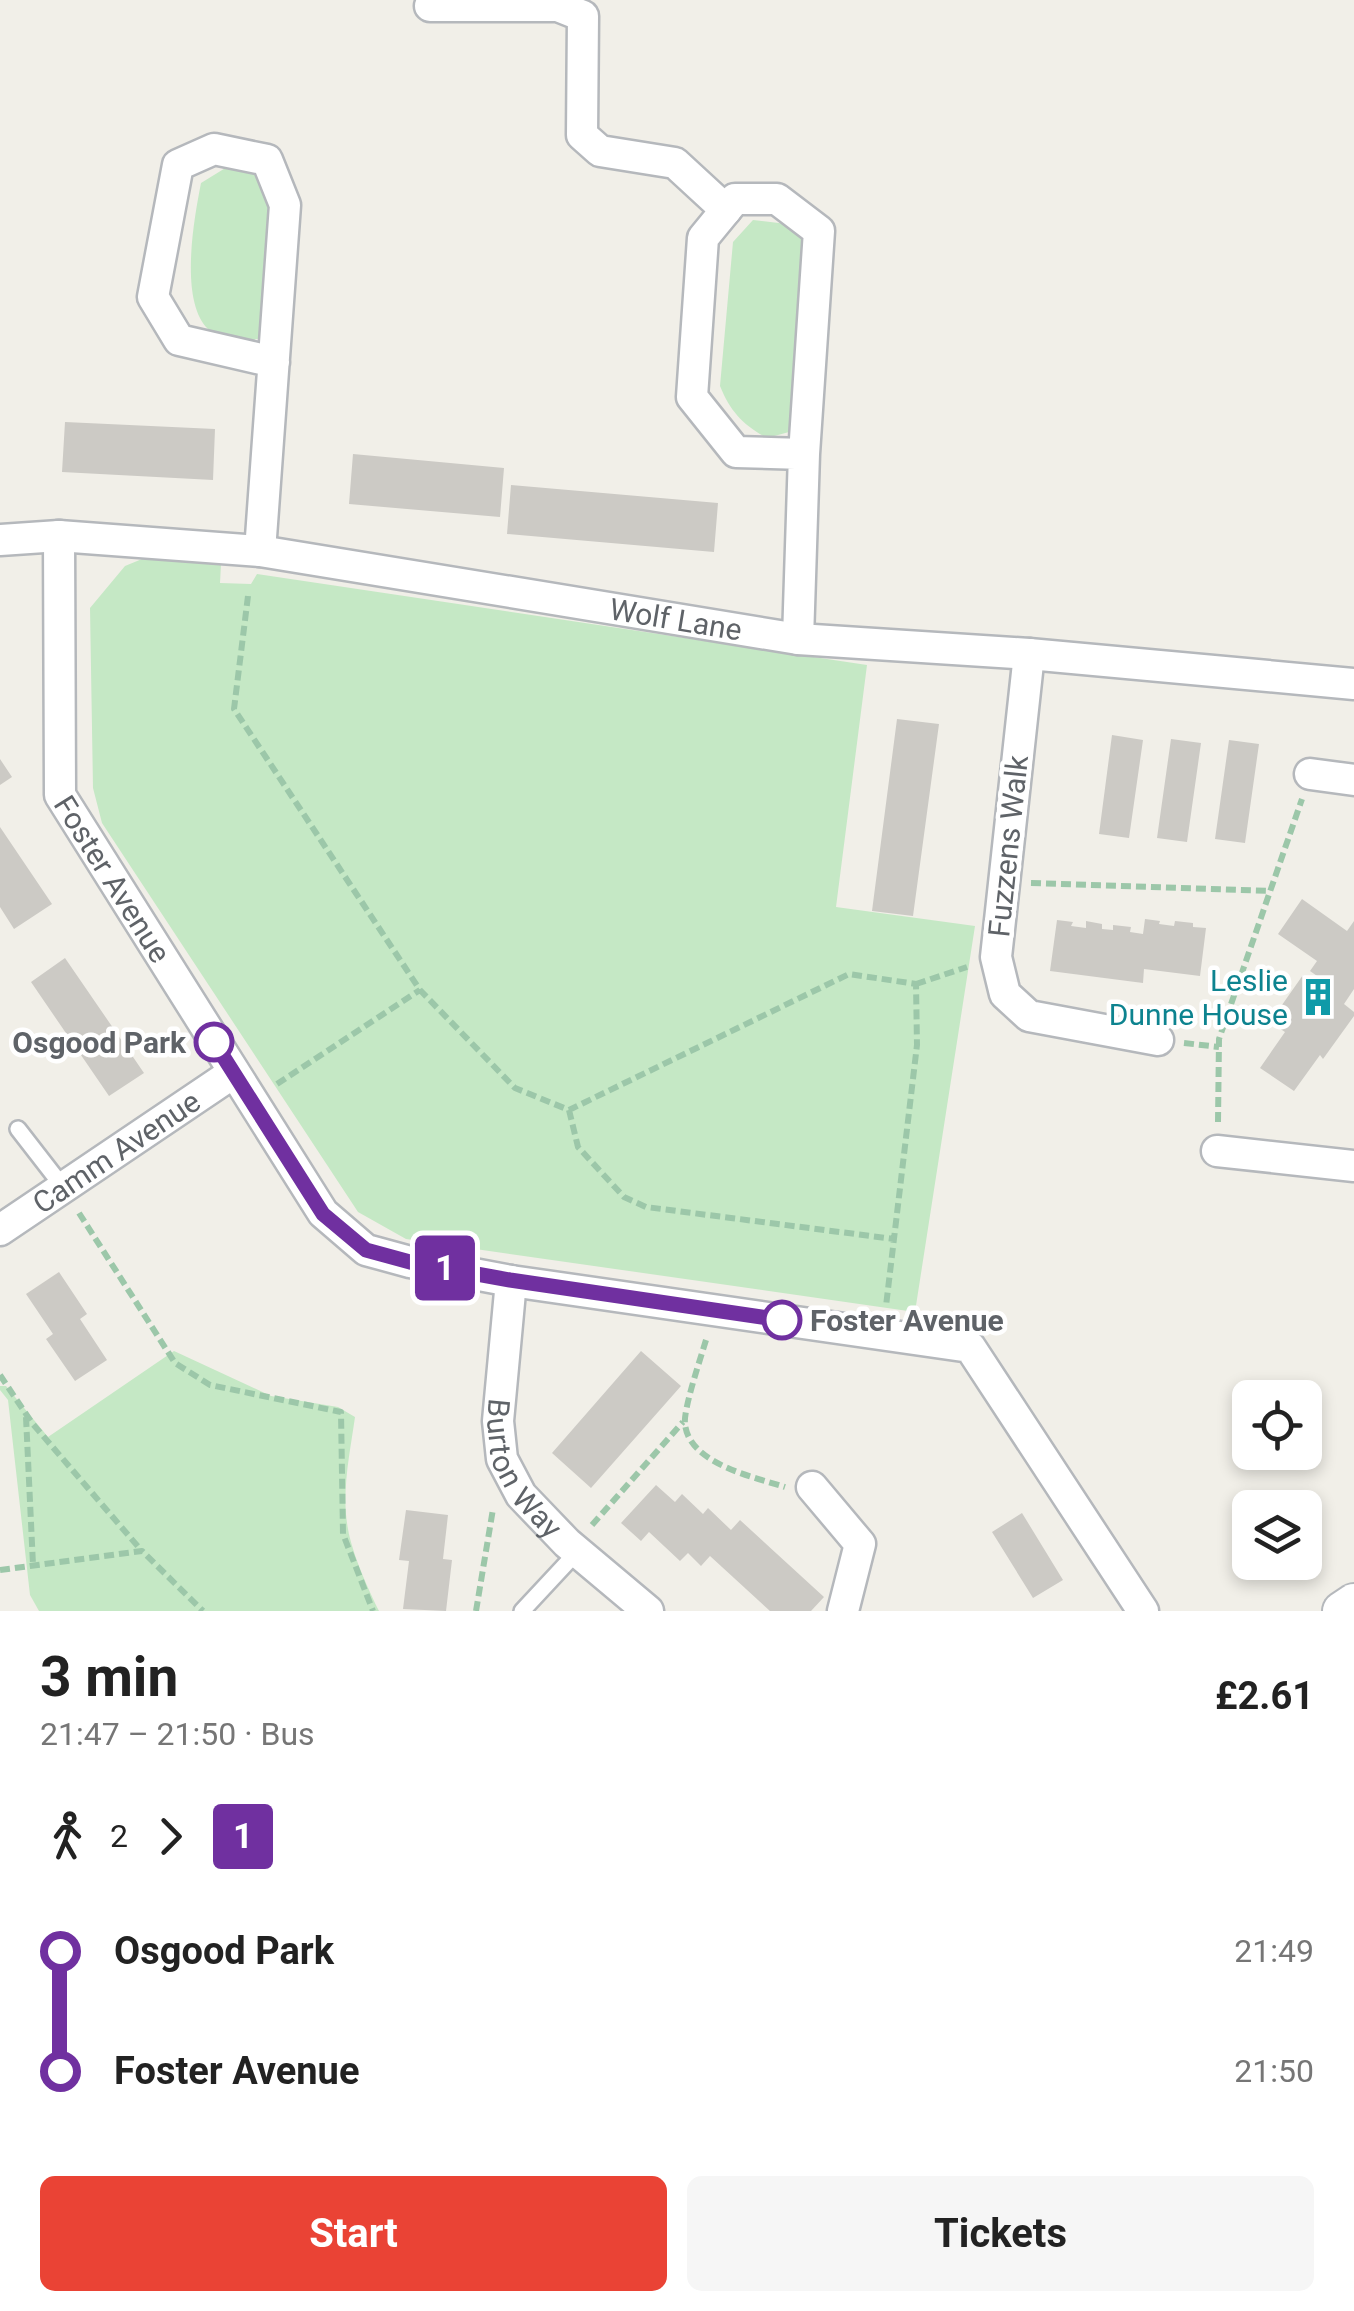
<!DOCTYPE html>
<meta charset="utf-8">
<style>
:root{--surface:#fff;--page:#f6f6f6;--text:#222;--muted:#767676;--accent:#ea4335}
body{margin:0;font-family:Roboto,sans-serif;background:var(--page);color:var(--text);height:100vh;display:flex;flex-direction:column;font-size:38px;white-space:nowrap}
*{box-sizing:border-box;margin:0}
p{font-size:32px;color:var(--muted)}
.icon{flex:none;width:55px;height:55px;fill:none;stroke:currentColor;stroke-width:2;stroke-linecap:round;stroke-linejoin:round}
.map{position:relative;height:1611px;overflow:hidden}
.panel{display:flex;flex-direction:column;background:var(--surface);flex:1}
.panel>*{flex:none}
.badge{padding:0 20px;border-radius:8px;font-size:35px;line-height:65px}
.controls{position:absolute;left:1232px;top:1380px;display:grid;gap:20px}
.controls a{display:grid;place-items:center;width:90px;height:90px;border-radius:15px;background:var(--surface);box-shadow:0 5px 15px #0003;font-size:50px}
.map>.badge{position:absolute;translate:-50% -50%;box-shadow:0 0 0 5px #fff}
.legs{display:flex;align-items:center;gap:15px;height:110px;padding:0 40px;font-size:32px}
.legs p{margin-inline-start:auto}
.headline{display:flex;align-items:center;justify-content:space-between;height:170px;padding:0 40px}
h1{font-size:55px;font-weight:700;line-height:75px}
.action{display:flex;gap:20px;margin-top:auto;padding:20px 40px}
.action a{flex:1;height:115px;border-radius:15px;background:var(--accent);color:#fff;font-size:40px;font-weight:700;line-height:115px;text-align:center}
.action a+a{background:var(--page);color:var(--text)}
ul{padding:0 40px;list-style:none}
li{display:flex;align-items:center;gap:35px;height:120px;font-size:38px}
li i{display:grid;place-items:center;width:15px;height:100%;margin:0 12px;background:currentColor}
li i::after{content:'';width:25px;height:25px;margin:-12px;border:8px solid;border-radius:50%;background:var(--surface)}
li p{margin-inline-start:auto}
li:first-child i{background:linear-gradient(#0000 50%,currentColor 0)}
li:last-child i{background:linear-gradient(currentColor 50%,#0000 0)}
.map>svg:first-child{display:block}
.green{fill:#c5e8c5}
.building{fill:#cccac5}
.lines{fill:none;stroke-linecap:round;stroke-linejoin:round}
.service-casing{stroke:#b5b8bc;stroke-width:20}
.minor-casing{stroke:#b5b8bc;stroke-width:35}
.tertiary-casing{stroke:#b5b8bc;stroke-width:42}
.path{stroke:#9cc7a9;stroke-width:6;stroke-dasharray:10 5;stroke-linecap:butt}
.service{stroke:#fff;stroke-width:15}
.minor{stroke:#fff;stroke-width:30}
.tertiary{stroke:#fff;stroke-width:38}
.line-1-casing{stroke:#fff;stroke-width:22}
.line-1{stroke:#7030a0;stroke-width:15}
.stop-1-dot{fill:#fff;stroke:#7030a0;stroke-width:5}
.labels{text-anchor:middle;dominant-baseline:central;stroke-width:9;stroke-linejoin:round;paint-order:stroke}
.street-label{font-size:30px;fill:#5f6368;stroke:#fff}
.culture-label{font-size:30px;fill:#0d838f;stroke:#fff;text-anchor:end}
.stop-label{font-size:30px;font-weight:bold;fill:#5f6368;stroke:#fff;text-anchor:end}
</style>
<div class="map">
<svg width="1354" height="1611" viewBox="0 0 1354 1611">
<rect width="100%" height="100%" fill="#f1efe8"/>
<path class="green" d="M227,167L257,171L272,184L267,336C250,342 239,342 222,335C219,334 210,331 208,329C179,300 194,219 201,183Z
M753,220L787,224L804,239L796,413L789,432L767,438C743,425 730,411 720,386L733,242Z
M142,559L221,564L220,583L251,584L257,574L867,665L836,907L975,926L915,1312L406,1239L358,1212L102,823L93,788L90,608L125,566Z
M174,1351L271,1396L338,1407L355,1417C350,1453 341,1493 348,1529C352,1553 368,1589 379,1611H39L30,1595L8,1400L0,1390V1386H6L48,1437Z"/>
<path class="building" d="M65,422L215,429L213,480L62,472Z
M353,454L504,468L500,517L349,504Z
M511,485L718,503L714,552L507,534Z
M897,719L939,724L913,916L872,911Z
M1112,735L1143,740L1129,838L1099,834Z
M1171,739L1201,743L1187,842L1157,838Z
M1229,740L1259,744L1245,843L1215,839Z
M0,759L12,777L0,785Z
M0,827L52,904L14,929L0,907Z
M1302,899L1347,931L1354,921V989L1344,1004L1354,1012V1016L1323,1059L1320,1055L1294,1091L1260,1068L1285,1032L1270,1022L1303,975L1315,984L1320,978L1310,971L1317,961L1278,934Z
M1145,919L1160,921L1159,924L1174,926L1175,921L1193,923V927L1206,928L1200,976L1144,969L1143,983L1050,971L1057,920L1073,922L1071,926L1086,928V921L1102,924V929L1113,930V925L1131,927L1130,932L1143,934Z
M65,958L144,1073L109,1096L31,982Z
M59,1272L87,1314L80,1319L107,1360L75,1381L46,1339L53,1334L26,1294Z
M641,1351L681,1386L591,1488L552,1453Z
M656,1485L675,1502L682,1494L703,1514L708,1508L731,1530L740,1520L824,1597L811,1611H770L710,1556L701,1566L688,1553L680,1561L649,1532L641,1541L621,1523Z
M406,1510L448,1515L443,1559L452,1560L446,1611L403,1609L409,1561L399,1560Z
M1022,1513L1063,1580L1033,1598L992,1532Z"/>
<g class="lines">
<g class="service-casing">
<path id="service" d="M18,1129L63,1187
M522,1611L577,1552"/>
</g>
<g class="minor-casing">
<g id="minor">
<path d="M430,6H558L583,16L582,135L600,151L675,163L726,210"/>
<path id="s1" d="M59,536L60,795L323,1213L366,1250L410,1262L511,1281L970,1347L1143,1611"/>
<path id="s2" d="M0,540L59,536L260,551L798,639L1029,654L1354,684"/>
<path d="M260,551L285,205L267,160L214,149L178,165L153,297L179,340L274,362"/>
<path d="M798,639L804,454L819,231L777,199H735L703,238L692,397L736,452L804,454"/>
<path d="M1029,654L996,957L1005,994L1029,1016L1158,1040"/>
<path d="M1310,774L1354,780"/>
<path d="M1217,1151L1354,1166"/>
<path id="s3" d="M0,1230L233,1073"/>
<path id="s4" d="M511,1281L498,1421L502,1459L521,1495L567,1543L648,1611"/>
<path d="M812,1487L860,1544L843,1611"/>
</g>
</g>
<g class="tertiary-casing">
<path id="tertiary" d="M1342,1611L1354,1603"/>
</g>
<path class="path" d="M248,596L234,709L420,990L515,1088L569,1110L849,974L916,984L917,1045L886,1306
M1031,883L1270,891
M916,984L967,967
M1184,1043L1219,1047
M277,1084L420,990
M569,1110L578,1147L624,1197L646,1207L894,1239
M1218,1122L1219,1039L1302,799
M79,1213L175,1363L210,1385L341,1412L343,1534L373,1611
M706,1340C701,1357 683,1410 685,1424C689,1464 754,1477 785,1487
M0,1375L32,1423L141,1550
M26,1417L33,1565
M592,1525L683,1422
M0,1570L142,1551L203,1611
M476,1611L493,1509"/>
<use href="#service" class="service"/>
<use href="#minor" class="minor"/>
<use href="#tertiary" class="tertiary"/>
</g>
<g class="lines">
<g class="line-1-casing">
<path id="line-1" d="M214,1042L323,1214L366,1250L410,1262L510,1280L782,1320"/>
</g>
<use href="#line-1" class="line-1"/>
</g>
<defs>
<g id="building-bare" transform="scale(3)"><path d="M-4-6H4V6H1V3H-1V6H-4ZM-2.5-4.3h1.7v1.8h-1.7ZM.8-4.3h1.7v1.8H.8ZM-2.5-1h1.7V.8h-1.7ZM.8-1h1.7V.8H.8Z" fill="#0f9aa8" stroke="#fff" stroke-width="2.5" paint-order="stroke"/></g>
</defs>
<g fill-rule="evenodd">
<use href="#building-bare" x="1318" y="997"/>
</g>
<g class="stop-1-dot">
<circle cx="214" cy="1042" r="18"/>
<circle cx="782" cy="1320" r="18"/>
</g>
<g class="labels">
<g class="street-label">
<text stroke="none"><textPath href="#s2" startOffset="682">Wolf Lane</textPath></text>
<text transform="translate(1008 846) rotate(-84)">Fuzzens Walk</text>
<text stroke="none"><textPath href="#s1" startOffset="358">Foster Avenue</textPath></text>
<text stroke="none"><textPath href="#s3" startOffset="140">Camm Avenue</textPath></text>
<text stroke="none"><textPath href="#s4" startOffset="195">Burton Way</textPath></text>
</g>
<g class="culture-label">
<text x="1288" y="980">Leslie<tspan x="1288" dy="34">Dunne House</tspan></text>
</g>
<g class="stop-label">
<text x="186" y="1042">Osgood Park</text>
<text x="810" y="1320" text-anchor="start">Foster Avenue</text>
</g>
</g>
</svg>
<div class="controls">
<a><svg class="icon" aria-label="locate" viewBox="0 0 24 24"><circle cx="12" cy="12" r="6"/><path d="M12 2v4M12 18v4M2 12h4M18 12h4"/></svg></a>
<a><svg class="icon" aria-label="layers" viewBox="0 0 24 24"><path d="M12 4l9 5-9 5-9-5zM3 14l9 5 9-5"/></svg></a>
</div>
<b class="badge" style="left:445px;top:1268px;background:#7030a0;color:#fff">1</b>
</div>
<section class="panel">
<div class="headline"><div><h1>3 min</h1><p>21:47 – 21:50 · Bus</p></div><b>£2.61</b></div>
<div class="legs"><svg class="icon" aria-label="walk" viewBox="0 0 24 24"><circle cx="13" cy="4" r="2"/><path d="M13 8l-2 6 4 7M11 14l-3 7M7 12l3-4h3l4 4"/></svg>2<svg class="icon" aria-label="forward" viewBox="0 0 24 24"><path d="M9 5l7 7-7 7"/></svg><b class="badge" style="background:#7030a0;color:#fff">1</b></div>
<ul>
<li><i style="color:#7030a0"></i><b>Osgood Park</b><p>21:49</p></li>
<li><i style="color:#7030a0"></i><b>Foster Avenue</b><p>21:50</p></li>
</ul>
<div class="action"><a>Start</a><a>Tickets</a></div>
</section>
